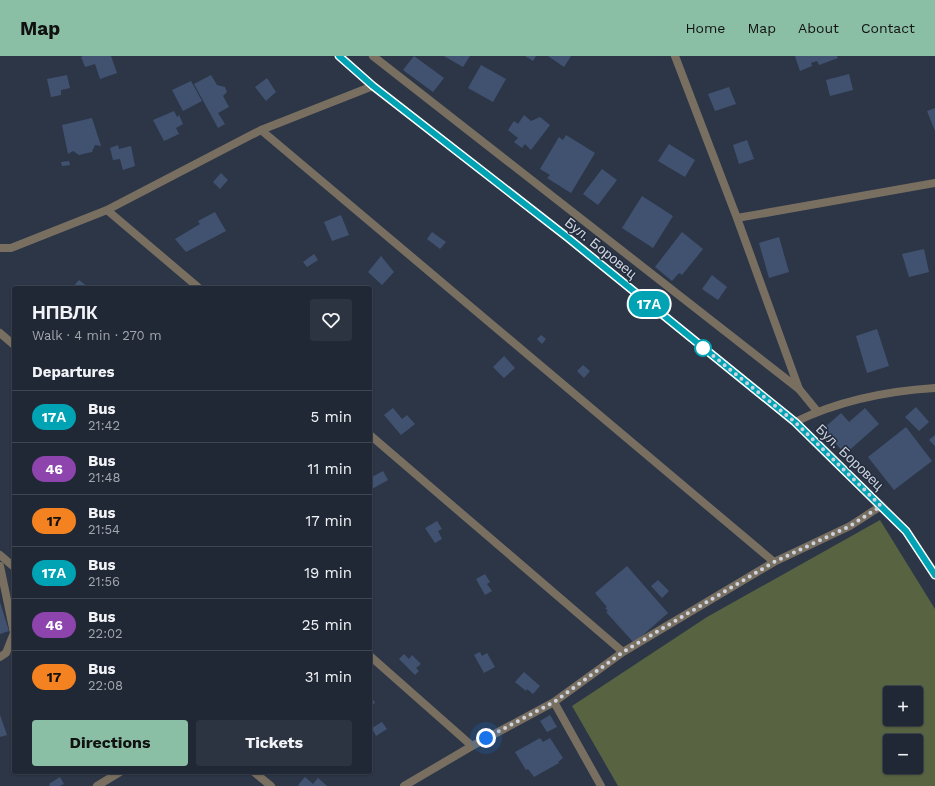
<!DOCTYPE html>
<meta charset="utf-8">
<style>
:root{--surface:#212835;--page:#2d3441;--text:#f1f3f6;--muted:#a2a6ad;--line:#3e4450;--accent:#8abfa5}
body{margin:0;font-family:"Work Sans",sans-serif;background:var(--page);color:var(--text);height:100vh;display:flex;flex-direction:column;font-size:15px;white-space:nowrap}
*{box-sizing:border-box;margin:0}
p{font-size:13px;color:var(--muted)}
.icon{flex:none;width:22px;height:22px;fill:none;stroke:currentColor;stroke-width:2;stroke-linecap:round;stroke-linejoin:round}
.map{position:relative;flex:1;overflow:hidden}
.drawer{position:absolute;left:12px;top:230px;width:360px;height:488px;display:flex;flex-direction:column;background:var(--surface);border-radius:4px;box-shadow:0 1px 3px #0004,0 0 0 1px var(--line)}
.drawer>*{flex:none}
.badge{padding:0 8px;border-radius:13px;font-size:14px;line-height:26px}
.tools{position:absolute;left:883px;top:630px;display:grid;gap:8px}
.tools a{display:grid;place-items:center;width:40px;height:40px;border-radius:4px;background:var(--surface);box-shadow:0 1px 3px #0004,0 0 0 1px var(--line);font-size:20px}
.you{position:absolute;width:20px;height:20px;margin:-10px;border:3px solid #fff;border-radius:50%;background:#1a73e8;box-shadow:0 0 0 6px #1a73e833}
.map>.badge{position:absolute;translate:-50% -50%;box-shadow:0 0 0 2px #fff}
h2{padding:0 20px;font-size:15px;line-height:36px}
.round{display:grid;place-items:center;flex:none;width:42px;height:42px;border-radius:4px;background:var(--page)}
.overview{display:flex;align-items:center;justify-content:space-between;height:68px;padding:0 20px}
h1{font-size:19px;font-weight:700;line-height:30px}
.action{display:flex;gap:8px;margin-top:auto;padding:8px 20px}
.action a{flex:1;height:46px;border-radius:4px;background:var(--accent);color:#111;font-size:16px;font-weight:700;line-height:46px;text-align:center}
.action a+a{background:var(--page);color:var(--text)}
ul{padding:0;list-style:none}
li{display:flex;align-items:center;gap:12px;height:52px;padding:0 20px;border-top:1px solid var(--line)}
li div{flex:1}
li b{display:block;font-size:15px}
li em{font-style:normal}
li .badge{min-width:44px;font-weight:700;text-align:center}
header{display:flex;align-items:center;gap:24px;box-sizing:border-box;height:56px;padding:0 20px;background:var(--accent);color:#111}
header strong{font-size:19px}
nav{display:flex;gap:22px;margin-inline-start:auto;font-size:14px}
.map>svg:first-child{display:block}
.green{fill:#576341;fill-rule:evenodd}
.building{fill:#415271}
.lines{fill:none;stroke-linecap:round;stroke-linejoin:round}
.service{stroke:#796f61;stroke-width:8}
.minor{stroke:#796f61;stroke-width:8}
.tertiary{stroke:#796f61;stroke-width:8}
.line-casing{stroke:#fff;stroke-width:9}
.line{stroke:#00a3b4;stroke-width:6}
.walk{stroke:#cdd3de;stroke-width:4;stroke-dasharray:0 7.2}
.stop-dot{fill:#fff;stroke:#00a3b4;stroke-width:2}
.labels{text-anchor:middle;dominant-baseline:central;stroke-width:3;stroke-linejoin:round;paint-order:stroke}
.street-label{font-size:14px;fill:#cdd3de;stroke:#232c3d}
</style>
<header>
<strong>Map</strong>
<nav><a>Home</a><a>Map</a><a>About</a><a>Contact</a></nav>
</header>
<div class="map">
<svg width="935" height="730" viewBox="0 0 935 730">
<rect width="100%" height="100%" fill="#2c3647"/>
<path class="green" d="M880,464L935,553V730H618L572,650L707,561ZM890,637H916V663H890ZM890,685H916V711H890Z"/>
<path class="building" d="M83,0H111L117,17L100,23L95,8L85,11L81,1Z
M414,0L444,22L433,36L403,14Z
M444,0H470L463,11Z
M525,0H536L533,5Z
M548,0H571L564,11Z
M795,0H837L838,2L819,9L817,5L811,7L812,10L800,15Z
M481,9L506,23L493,46L468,32Z
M849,18L853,34L830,40L826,24Z
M67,19L70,32L61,34V39L51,41L47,23Z
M211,19L217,29L225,31L227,36L223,40L229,51L218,57L225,68L218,72L194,28Z
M267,22L276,36L266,45L255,31Z
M191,25L202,45L183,55L172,34Z
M729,31L736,48L715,55L708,38Z
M935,52V75L927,55Z
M174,55L177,61L179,59L183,68L176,72L179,78L164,85L153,64Z
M524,59L531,65L540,61L550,69L531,94L525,88L522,92L514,86L518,82L508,74L514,65L518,68Z
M92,62L101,90L95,89L92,96L79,99L73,95L68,98L62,69Z
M566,79L595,97L571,137L547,122L550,119L540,113L559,81L563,84Z
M747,84L754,103L739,108L733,89Z
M669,88L695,104L685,121L658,105Z
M118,89L119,93L131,90L135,110L123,114L120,103L113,104L110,92Z
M69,105L70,109L62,110L61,106Z
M602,113L617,124L598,149L583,138Z
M221,117L228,124L220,133L213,126Z
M642,140L673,160L653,192L622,172Z
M215,156L226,175L186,196L175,183L200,168L198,165Z
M341,159L349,179L332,185L324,166Z
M432,176L446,186L440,193L427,183Z
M682,176L703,193L682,219L679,217L672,225L655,211Z
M779,181L789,216L769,222L759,187Z
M924,193L929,216L909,221L902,198Z
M314,198L318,204L307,211L303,206Z
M381,200L394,216L382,229L368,216Z
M712,219L727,231L718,244L702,233Z
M79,224L89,232L73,231Z
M877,273L889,310L867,317L856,280Z
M541,279L546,283L542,288L537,283Z
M504,300L515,312L504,322L493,311Z
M583,309L590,315L584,322L577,315Z
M916,351L929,366L919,375L905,361Z
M393,352L402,363L407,359L415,368L401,379L384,359Z
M865,352L879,368L845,398L823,373L841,357L849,366Z
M906,371L932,405L894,434L868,401Z
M935,379V390L929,384Z
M383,415L388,424L370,434V422Z
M437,465L442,473L438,475L442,483L435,487L425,472Z
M627,510L668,557L634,587L606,556L608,555L605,552L607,551L595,537Z
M485,518L490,526L487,528L492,535L485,539L476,523Z
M658,524L669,535L662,542L651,530Z
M0,546L9,575L0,578Z
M480,596L482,600L487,597L495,611L484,617L474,599Z
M404,598L409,603L412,599L421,608L416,612L419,615L415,619L399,603Z
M524,616L540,630L533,638L527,633L526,635L515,626Z
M371,640L375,647L370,650V641Z
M0,659L7,679L0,681Z
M550,659L557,671L547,676L540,665Z
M382,666L387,673L376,680L372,672Z
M540,682L543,686L550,682L563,702L558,706L559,707L534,721L528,713L526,714L515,696Z
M60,721L64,728L60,730H50L49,728Z
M305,721L313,728L318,722L327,730H300L298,729Z"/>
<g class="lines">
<path class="service" d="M373,0L799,333"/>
<path class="minor" d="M675,0L737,162L799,333L817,355
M261,74L774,506
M107,154L199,232
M737,162L935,127
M0,192H11L107,154L261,74L373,30
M0,277L14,289
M795,366C838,345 887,335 935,332
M370,379L623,596
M0,499L14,511
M0,510L14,577L6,597L0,601
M370,600L472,690
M554,646L623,596L774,506L850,470L881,450
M254,716L271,730
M97,730L120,716
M404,730L472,690L554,646L601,730"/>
<path class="tertiary" d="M339,0L373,30L567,181L795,366L906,475L935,519"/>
</g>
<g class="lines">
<g class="line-casing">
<path id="line" d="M339,0L373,30L567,181L795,366L906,475L935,519"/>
</g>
<use href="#line" class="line"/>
<path class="walk" d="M486,682L554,646L623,596L774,506L850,470L881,450L795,366L701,290L703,292"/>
</g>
<circle class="stop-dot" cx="703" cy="292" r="8"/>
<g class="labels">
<g class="street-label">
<text transform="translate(601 192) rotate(39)">Бул. Боровец</text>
<text transform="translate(850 401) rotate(44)">Бул. Боровец</text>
</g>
</g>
</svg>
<div class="tools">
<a>+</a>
<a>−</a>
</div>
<div class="you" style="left:486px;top:682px"></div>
<b class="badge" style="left:649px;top:248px;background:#00a3b4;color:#fff">17А</b>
<section class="drawer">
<div class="overview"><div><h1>НПВЛК</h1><p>Walk · 4 min · 270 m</p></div><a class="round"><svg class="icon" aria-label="heart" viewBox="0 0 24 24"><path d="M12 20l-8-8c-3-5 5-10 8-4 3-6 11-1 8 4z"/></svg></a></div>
<h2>Departures</h2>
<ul>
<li><span class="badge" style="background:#00a3b4;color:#fff">17А</span><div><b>Bus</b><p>21:42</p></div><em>5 min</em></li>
<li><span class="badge" style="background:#8e44ad;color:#fff">46</span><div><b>Bus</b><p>21:48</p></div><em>11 min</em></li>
<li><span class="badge" style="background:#f58220;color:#111">17</span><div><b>Bus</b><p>21:54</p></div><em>17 min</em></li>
<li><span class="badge" style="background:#00a3b4;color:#fff">17А</span><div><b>Bus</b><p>21:56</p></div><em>19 min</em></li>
<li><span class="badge" style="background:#8e44ad;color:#fff">46</span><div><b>Bus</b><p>22:02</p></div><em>25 min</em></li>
<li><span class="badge" style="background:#f58220;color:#111">17</span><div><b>Bus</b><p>22:08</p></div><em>31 min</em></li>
</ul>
<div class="action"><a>Directions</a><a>Tickets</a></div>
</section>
</div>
